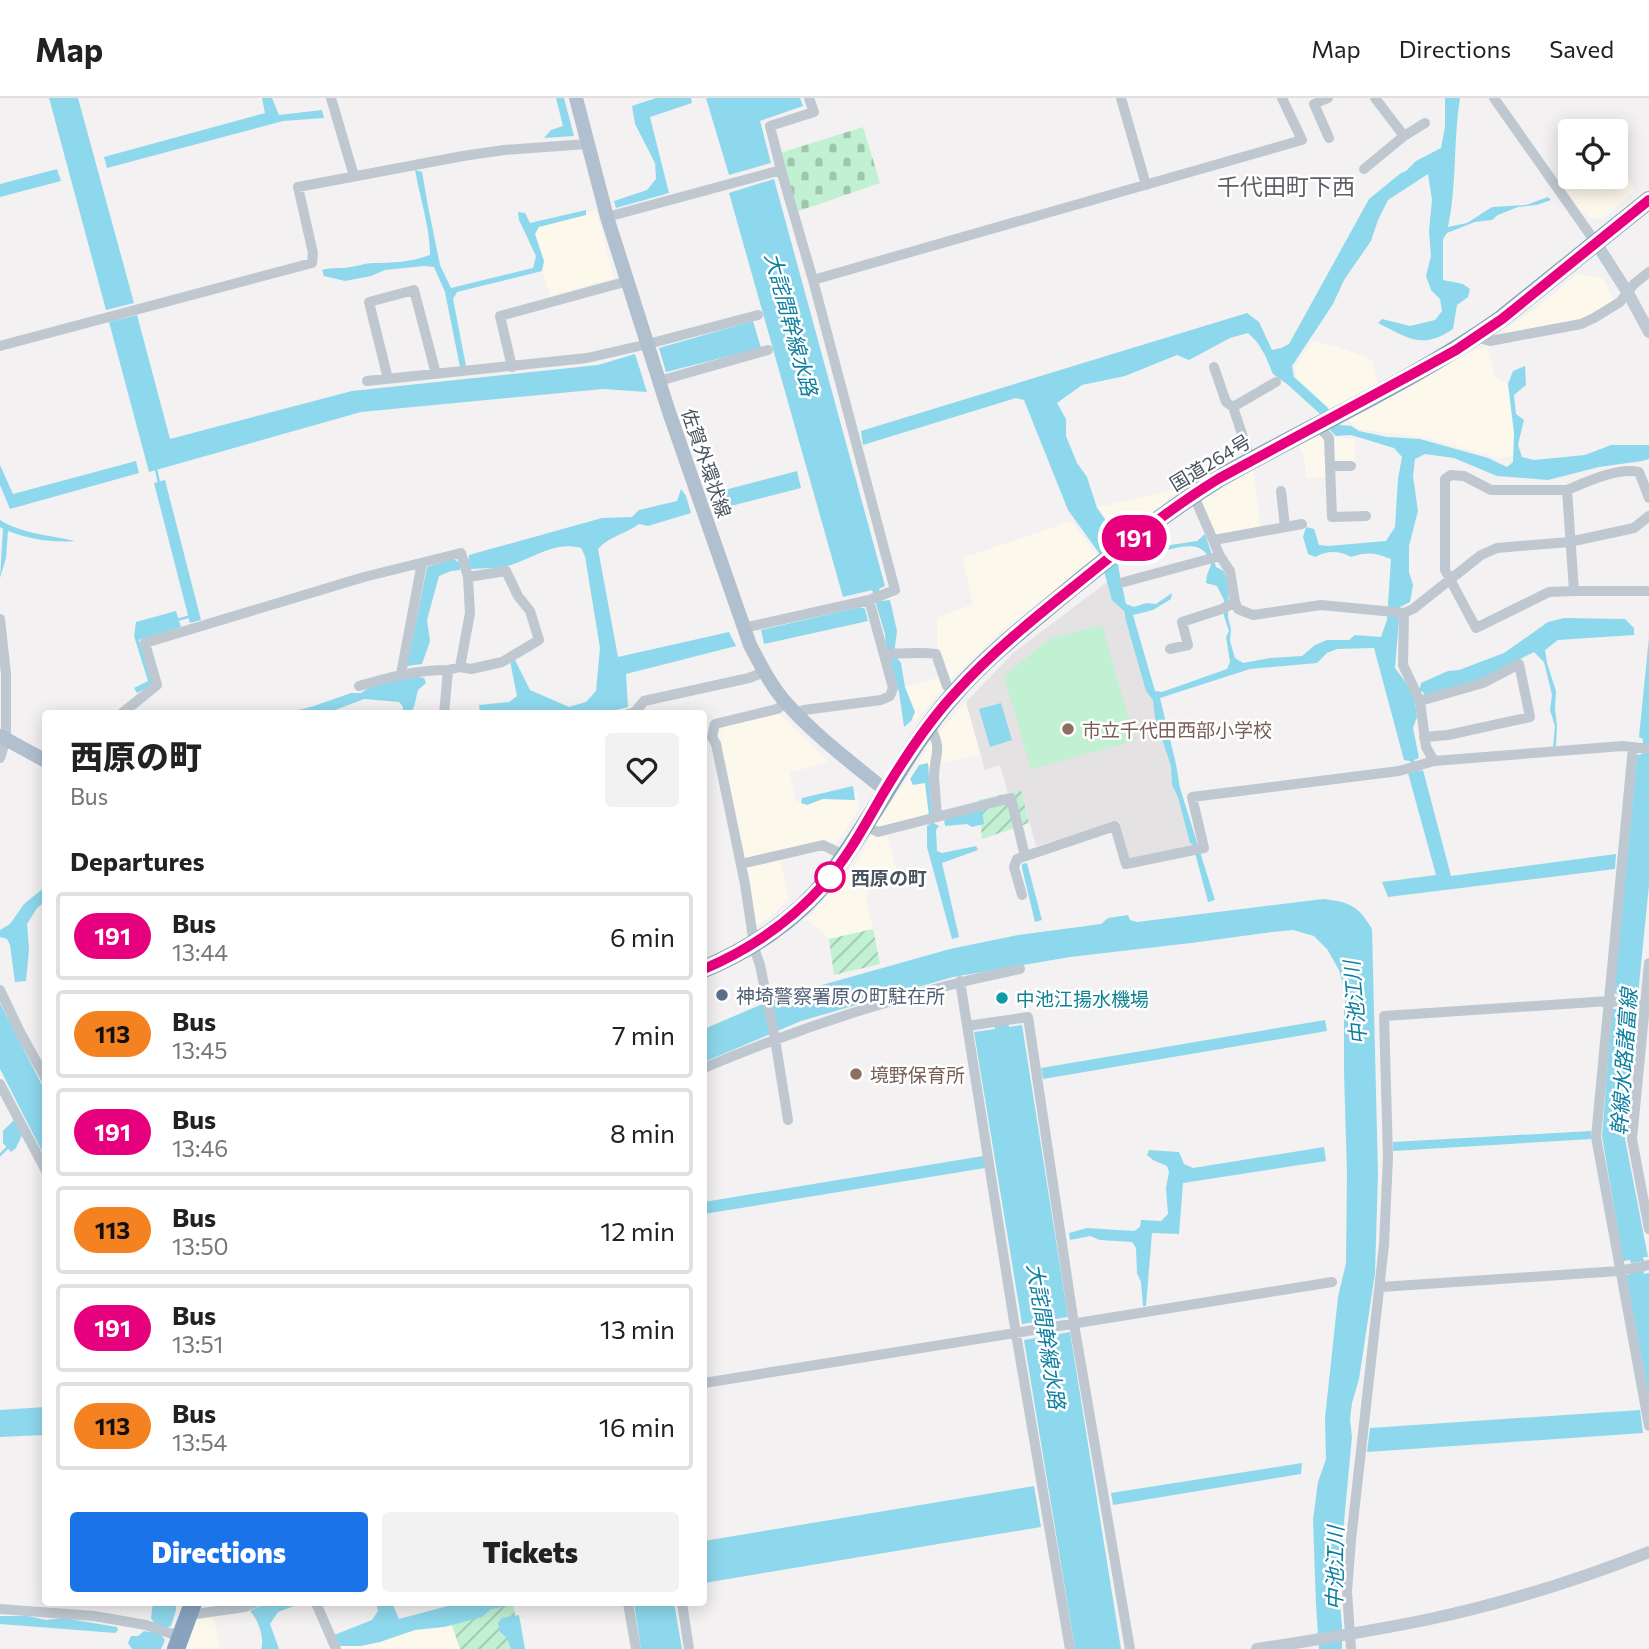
<!DOCTYPE html>
<meta charset="utf-8">
<style>
:root{--surface:#fff;--page:#f2f2f2;--text:#222;--muted:#767676;--line:#e0e0e0;--accent:#1a73e8}
body{margin:0;font-family:Commissioner,"Noto Sans JP",sans-serif;background:var(--page);color:var(--text);height:100vh;display:flex;flex-direction:column;font-size:26px;white-space:nowrap}
*{box-sizing:border-box;margin:0}
p{font-size:23px;color:var(--muted)}
.icon{flex:none;width:38px;height:38px;fill:none;stroke:currentColor;stroke-width:2;stroke-linecap:round;stroke-linejoin:round}
.map{position:relative;flex:1;overflow:hidden}
.side{position:absolute;left:42px;top:612px;width:665px;height:896px;display:flex;flex-direction:column;background:var(--surface);border-radius:7px;box-shadow:0 4px 18px #0003}
.side>*{flex:none}
.badge{padding:0 14px;border-radius:23px;font-size:24px;line-height:46px}
.buttons{position:absolute;left:1558px;top:21px;display:grid;gap:14px}
.buttons a{display:grid;place-items:center;width:70px;height:70px;border-radius:7px;background:var(--surface);box-shadow:0 4px 18px #0003;font-size:35px}
.map>.badge{position:absolute;translate:-50% -50%;box-shadow:0 0 0 4px #fff}
h2{padding:0 28px;font-size:26px;line-height:63px}
.round{display:grid;place-items:center;flex:none;width:74px;height:74px;border-radius:7px;background:var(--page)}
.overview{display:flex;align-items:center;justify-content:space-between;height:119px;padding:0 28px}
h1{font-size:33px;font-weight:800;line-height:52px}
.primary-button{display:flex;gap:14px;margin-top:auto;padding:14px 28px}
.primary-button a{flex:1;height:80px;border-radius:7px;background:var(--accent);color:#fff;font-size:28px;font-weight:800;line-height:80px;text-align:center}
.primary-button a+a{background:var(--page);color:var(--text)}
ul{padding:0;list-style:none}
li{display:flex;align-items:center;gap:21px;height:88px;margin:0 14px 10px;padding:0 14px;border:4px solid var(--line);border-radius:7px}
li div{flex:1}
li b{display:block;font-size:26px}
li em{font-style:normal}
li .badge{min-width:77px;font-weight:700;text-align:center}
header{display:flex;align-items:center;gap:42px;box-sizing:border-box;height:98px;padding:0 35px;background:var(--surface);border-bottom:2px solid var(--line)}
header strong{font-size:33px}
nav{display:flex;gap:38px;margin-inline-start:auto;font-size:24px}
.map>svg:first-child{display:block}
.commercial{fill:#fcf8ec}
.education{fill:#e4e2e3}
.grass{fill:#c1f0d3}
.cemetery{fill:url(#cemetery-stones)}
.garden{fill:url(#garden-furrows)}
.water{fill:#8ed8ed;fill-rule:evenodd}
.lines{fill:none;stroke-linecap:round;stroke-linejoin:round}
.stream{stroke:#8ed8ed;stroke-width:2.5}
.street{stroke:#bfc8d0;stroke-width:10}
.secondary{stroke:#bfc9d4;stroke-width:12}
.primary{stroke:#b1c0cf;stroke-width:14}
.highway{stroke:#89a3bf;stroke-width:18}
.line-casing{stroke:#fff;stroke-width:16}
.line{stroke:#e6007e;stroke-width:10}
.education-dot{fill:#8d6e63;stroke:#fff;stroke-width:2.5}
.stop-dot{fill:#fff;stroke:#e6007e;stroke-width:3.5}
.service-dot{fill:#5c6f8a;stroke:#fff;stroke-width:2.5}
.culture-dot{fill:#0f9aa8;stroke:#fff;stroke-width:2.5}
.labels{text-anchor:middle;dominant-baseline:central;stroke-width:5;stroke-linejoin:round;paint-order:stroke}
.street-label{font-size:19px;fill:#49545f;stroke:#fff}
.education-label{font-size:19px;fill:#785e54;stroke:#fff;text-anchor:start}
.stop-label{font-size:19px;font-weight:bold;fill:#49545f;stroke:#fff;text-anchor:start}
.service-label{font-size:19px;fill:#4e5e75;stroke:#fff;text-anchor:start}
.culture-label{font-size:19px;fill:#0d838f;stroke:#fff;text-anchor:start}
.water-label{font-size:21px;font-style:italic;fill:#0d7f9e;stroke:#fff}
.quarter-label{font-size:23px;fill:#5d6166;stroke:#fff}
</style>
<header>
<strong>Map</strong>
<nav><a>Map</a><a>Directions</a><a>Saved</a></nav>
</header>
<div class="map">
<svg width="1649" height="1551" viewBox="0 0 1649 1551">
<defs>
<pattern id="cemetery-stones" width="16" height="16" patternUnits="userSpaceOnUse" patternTransform="scale(1.75)"><rect width="16" height="16" fill="#c1f0d3"/><path d="M2 7V4a2 2 0 0 1 4 0v3zM10 15v-3a2 2 0 0 1 4 0v3z" fill="#9fc5ae"/></pattern>
<pattern id="garden-furrows" width="10" height="10" patternUnits="userSpaceOnUse" patternTransform="scale(1.75)"><rect width="10" height="10" fill="#c1f0d3"/><path d="M-1 1l2-2M0 10L10 0M9 11l2-2" fill="none" stroke="#9fc5ae"/></pattern>
</defs>
<rect width="100%" height="100%" fill="#f3f1f1"/>
<path class="commercial" d="M1615,67L1622,71L1635,92L1603,121L1590,120L1579,111L1561,85L1571,79H1615Z
M596,112L614,180L551,198L529,135L528,128Z
M1577,176L1603,180L1615,204L1581,222L1503,237L1501,233L1537,210Z
M1313,243L1336,248L1372,262L1379,288L1331,313L1297,280L1295,269Z
M1487,249L1495,278L1511,288L1517,357L1499,360L1421,339L1358,331L1347,321L1474,252Z
M1327,332L1335,339L1355,341V366H1327V380H1306L1304,359L1298,347Z
M1253,371L1261,431L1216,439L1201,404Z
M1184,390L1118,438L1098,409Z
M1071,423L1098,458L1000,534L948,584L914,625L902,589L945,578L937,553V520L973,506L963,460Z
M966,604L981,657L926,668L931,725L886,734L898,776L875,782L866,799L873,831L829,841L807,821L861,759L874,729L915,670L933,641Z
M779,616L828,663L790,675L796,704L857,694L859,710L837,745L819,743L778,753L789,801L772,817L749,834L715,629Z
M212,1511L220,1551H185L199,1513Z
M448,1516L460,1551H338V1549L388,1532Z"/>
<path class="education" d="M1111,481L1155,599L1195,748L1130,762L1119,723L1036,748L1021,693L1008,695L1000,667L985,672L966,604L1013,555Z"/>
<path class="grass" d="M1102,527L1135,643L1031,671L1004,578L1051,540Z"/>
<path class="cemetery" d="M863,29L880,85L796,114L780,55Z"/>
<path class="garden" d="M1021,692L1029,725L982,741L979,702Z
M873,831L880,866L834,877L829,841Z
M513,1505L522,1551H460L448,1516Z"/>
<path class="water" d="M49,0H78L134,205L106,212Z
M262,0H272L279,17L322,12L324,20L283,23L107,70L104,59L265,15Z
M556,0H564L574,38L544,40L551,32L563,28Z
M656,0H691L692,5L650,19L669,95L616,110L614,103L647,92L656,81L655,65L635,26L632,8Z
M706,0H800L803,8L760,23L771,65L729,77Z
M1445,0H1460C1453,43 1457,87 1448,129L1467,125L1492,109L1526,107L1548,99L1551,102L1537,107L1518,109L1498,117L1492,122L1475,124L1447,135L1443,141V182L1463,186L1470,191L1468,199L1457,207L1453,231C1422,252 1408,240 1378,225L1382,221L1410,228L1435,222L1442,213L1440,201L1431,192L1426,178L1431,158L1429,133L1432,102L1428,76L1388,102L1378,122L1371,143L1344,182L1333,206L1292,268L1294,279L1327,309L1340,327L1351,328L1359,333L1387,339L1420,341L1488,360L1507,369L1513,364L1514,335L1508,286L1513,273L1525,268L1526,287L1514,297L1516,316L1524,322L1518,347L1522,359L1534,362L1585,357L1611,347H1649V361L1642,363L1599,369L1548,382L1497,378L1454,360L1425,356L1415,361L1413,378L1418,413L1409,448V474L1413,487L1410,504L1400,509L1395,570L1412,593L1420,590L1421,585L1448,573L1459,572L1504,555L1548,524L1564,520L1625,521L1634,530V537L1558,542L1545,552L1547,565L1556,593L1555,611L1557,628L1556,648L1553,649L1555,628L1550,612L1552,597L1544,564L1534,554L1481,581L1425,597L1422,593L1414,596L1417,619L1413,630L1419,660L1414,662L1417,673L1423,672L1451,778L1616,756L1615,771L1388,799L1382,784L1436,777L1408,675L1413,674L1410,663L1404,662L1374,550L1337,551L1327,555L1317,565L1250,571L1160,600L1176,666L1180,690L1215,802L1208,804L1193,747L1190,745L1178,699L1172,687L1171,668L1155,620L1153,602L1146,593L1126,523L1124,513L1112,502L1099,455L1068,412L1024,302L1016,300L863,347L861,333L1247,215L1259,224L1272,252L1281,250L1289,246L1369,101L1401,75L1406,73L1416,63L1441,50L1445,29ZM1248,235L1257,244L1265,257L1273,276L1287,286L1320,316L1330,332L1336,338L1351,337L1394,350L1402,359L1398,381L1395,429L1386,443L1328,448L1319,447L1314,431L1306,429L1303,439L1308,456L1315,459C1327,453 1338,452 1351,459C1367,453 1376,455 1391,461L1387,522L1381,539L1355,537L1349,542H1327L1315,547L1302,558L1270,560L1243,565L1235,560L1230,543L1231,531L1228,519L1229,488L1224,473L1216,469L1205,436L1197,443L1151,450L1137,460C1155,459 1195,436 1207,457C1209,460 1210,464 1211,467L1207,477L1206,485L1217,488L1224,502V518L1229,533L1226,539L1230,564L1227,571L1162,594L1155,593L1133,517L1153,512L1171,501L1172,495L1156,506L1146,505L1134,509L1126,506L1119,473L1114,434L1097,410L1087,379L1077,365L1066,338V321L1057,305L1082,287L1125,278L1177,257L1189,262L1230,240Z
M57,71L61,83L0,99V86Z
M415,72L422,74L428,108L440,167L451,190L533,170L536,158L519,122L518,114L525,115L530,125L586,112V117L539,129L535,136L544,163L542,173L457,194L453,201L466,268L460,269L445,194L434,169L424,168L385,172L371,178L345,183L324,178L322,172C332,169 341,171 351,169C358,168 366,165 373,165C393,165 411,164 430,157C430,130 420,100 415,72Z
M774,81L885,488L879,491L882,503L890,502L897,533L894,556L901,565L905,589L915,614L911,623L904,629L899,594L886,549L885,536L872,492L843,499L729,95Z
M137,217L170,341L352,293L598,267L635,256L647,294L603,291L361,314L149,374L109,224Z
M753,223L761,250L666,274L659,250Z
M136,363L139,375L10,411L0,387V367L13,396Z
M797,373L801,390L715,412L709,396Z
M165,382L201,522L190,525L154,385Z
M681,391L686,398L691,415L648,428L639,426C625,436 608,439 598,451L618,559L729,534L736,548L626,576L628,609L600,616H480L479,607L509,604L517,598L510,563L514,560L530,592L569,609L586,604L596,593L600,550L585,458L581,450C555,443 535,459 511,467C499,471 484,470 471,471L468,463L469,457L602,420L632,419L639,412L677,403Z
M0,422C22,436 50,437 75,443C52,445 29,441 8,433L6,460L0,480L3,431L0,429Z
M453,461L460,465V472L451,473L439,478L427,522L430,543L422,566L407,568L427,469Z
M860,509L865,511L868,523L764,546L761,532Z
M176,513L181,529L139,542L152,582V587L137,595L134,590L148,583L134,538L136,524Z
M1649,539V787L1638,897H1632L1630,910L1635,912L1625,1041L1648,1159H1643L1644,1163L1631,1165L1630,1162L1623,1163L1602,1038L1612,911H1618L1620,897L1614,895L1637,657L1642,656L1643,641L1639,639Z
M412,578L424,580L426,585L418,592L414,609L410,616H402L403,609L399,604L364,601L325,616H282L314,608L351,595H361L368,590Z
M1001,605L1012,642L990,649L979,611Z
M928,665L932,717L929,718L925,685L913,687L910,681L919,667Z
M853,688L855,702L823,701L807,707L801,705L802,700Z
M982,712L984,726L972,729L967,726L945,728L944,721Z
M932,724L939,728L936,732L937,753L942,755L976,748L978,752L942,765L959,839L952,841L927,749V728Z
M1027,765L1042,822L1035,824L1022,770V766Z
M45,789V804L37,810L27,826L29,851L26,883L15,884L10,847L7,841L0,839V832L10,826L24,806Z
M1323,801C1349,804 1358,807 1372,831L1378,1076L1375,1175L1359,1281L1352,1305L1350,1321L1352,1339L1338,1487L1342,1528V1551H1319L1316,1507L1313,1422L1318,1384L1326,1361L1325,1320L1338,1199L1346,1165L1347,1075L1344,974V912L1346,899L1339,872L1327,851L1314,838L1293,832L1272,834L1191,845L1070,859L953,879L801,923L704,964V931L760,907L797,894L950,851L1018,837L1101,826L1108,820L1128,817L1130,822L1137,824Z
M0,905L45,993V1059L0,971Z
M1325,922L1327,933L1043,981L1041,970Z
M1008,924L1009,929L1022,927L1068,1219L1022,1226L974,934L995,931V926Z
M14,1022L22,1037L16,1050L11,1054L3,1045V1033Z
M1591,1033V1041L1393,1053V1044Z
M1324,1049L1326,1063L1183,1085L1179,1136L1152,1135L1146,1208H1143L1141,1184L1137,1175L1136,1150L1132,1144L1100,1142L1090,1138L1070,1142L1069,1135L1087,1130L1134,1133L1140,1129L1141,1122L1161,1123L1168,1116L1166,1090L1169,1074L1167,1068L1153,1062L1147,1057L1149,1052L1179,1054L1184,1066L1193,1070Z
M983,1058L985,1070L704,1116V1104Z
M1644,1173V1176L1649,1175V1301L1626,1177L1631,1176V1174Z
M1070,1234L1121,1551H1075L1024,1242Z
M45,1309V1337L0,1339V1312Z
M1640,1312L1643,1335L1367,1354L1370,1330Z
M1302,1365L1301,1376L1113,1407L1111,1395Z
M1034,1388L1041,1429L704,1485V1443Z
M153,1505H176V1512L171,1528L164,1531L161,1537L165,1542L161,1551H132L128,1545L131,1538H138L144,1533L150,1534L154,1525L151,1520Z
M266,1505H302L278,1514L270,1526L279,1551H261C265,1540 258,1521 250,1513Z
M376,1505H392L399,1521L459,1505H527L491,1511L482,1519L444,1529L415,1532L380,1544L361,1548H339L334,1537L372,1522L378,1513Z
M634,1505H674L682,1551H641Z
M519,1517L525,1551H511L507,1540L500,1534L498,1525L502,1520Z
M0,1518H28L46,1522L63,1520L117,1529L118,1532L115,1535L0,1526Z"/>
<g class="lines">
<path class="stream" d="M156,371L159,385
M177,522L191,518
M0,1057L8,1049"/>
<path class="street" d="M331,0L354,78
M1121,0L1146,87
M1328,0L1314,6L1329,40
M1375,0L1404,38
M1494,0L1596,145
M1364,71L1404,38L1425,25
M607,119L781,72L770,28L814,14L809,0
M813,182L1302,42L1282,0
M1476,239L1490,243L1581,226L1594,220L1620,204L1634,186L1649,174
M0,248L312,165L313,155L298,89L463,58L504,52L587,46
M512,269L500,218L628,183
M1214,269L1226,304L1233,309L1251,363
M388,281L369,204L414,192L436,276
M367,283L587,260L648,246L758,217
M659,283L768,252
M1233,309L1276,284
M1318,327L1329,340L1332,419L1366,418
M1330,368H1351
M1567,392C1586,384 1618,369 1639,374L1649,400
M1281,393L1285,429
M1193,396L1220,458L1230,473L1235,504L1238,511L1253,517L1321,507L1404,515L1413,511L1481,457L1497,450L1569,444L1634,430L1649,418
M1214,442L1302,426
M1124,484L1220,458
M1574,493L1549,494L1476,530L1445,472V381L1451,377L1464,378L1491,392H1567L1574,493H1649
M1404,515L1403,567L1420,603L1426,649L1434,663
M0,521L6,576V641L0,660
M743,530L869,502L895,492L813,182L781,72
M1170,551L1188,547L1182,524L1222,511L1235,504
M884,555C901,557 918,553 936,556L947,588L955,595
M460,569L470,515L468,479
M401,576L422,465
M359,588C391,579 415,572 448,572
M1420,603L1483,585L1519,566L1530,619L1448,637L1424,639
M786,605L777,611L715,626L712,639L716,646L745,786L755,853L760,867L775,941L788,1022
M796,615L804,612L881,602L890,598L893,590L869,502
M121,616L157,587L145,545L364,479L461,455L468,479L506,473L518,498L530,513L539,542L502,564L471,571L460,569L448,572L444,616
M628,616L635,614L644,603L749,580L764,574
M929,627C944,653 934,655 934,680C935,693 936,706 937,719
M1633,649L1596,1039L1649,1328
M865,728L878,734L1011,700L1025,758
M741,766L823,747L845,758
M1022,797L1014,769L1017,761L1115,728L1126,766L1204,750L1192,699L1399,673L1434,663L1623,648L1649,651
M1649,865L1645,907H1649
M960,883L1016,1236L1070,1551
M0,892L20,934L46,981
M967,928L1028,919L1074,1226L1130,1551
M704,970C806,927 912,893 1020,871
M0,986L46,1073
M1381,1189L1619,1173L1649,1167
M704,1285L1332,1184
M316,1505L336,1551
M628,1505L636,1551
M682,1505L689,1551
M0,1511L94,1518L146,1527L169,1535L181,1537
M189,1517L245,1509L254,1505
M1351,1551L1347,1493L1351,1442L1384,1147L1388,1059L1384,918L1609,903L1645,907L1632,1041L1649,1131"/>
<path class="secondary" d="M1596,145L1628,195L1649,234
M1257,1551C1315,1542 1373,1533 1430,1521C1505,1505 1578,1482 1649,1454"/>
<path class="primary" d="M576,0L607,119L669,314L750,547C761,568 772,590 788,607C817,639 852,665 885,692
M0,638L46,663"/>
<path class="highway" d="M704,871C749,852 796,822 827,782C874,722 904,652 955,595C989,556 1030,525 1069,492C1117,453 1165,414 1218,381C1311,328 1414,283 1501,221L1649,102
M176,1551L193,1505"/>
</g>
<g class="lines">
<g class="line-casing">
<path id="line" d="M704,871C749,852 791,823 824,786C848,759 866,725 884,694C905,659 928,624 955,595C991,555 1032,522 1073,489C1120,451 1166,413 1218,381L1418,273L1456,252L1502,221L1649,102"/>
</g>
<use href="#line" class="line"/>
</g>
<g class="education-dot">
<circle cx="1068" cy="631" r="7"/>
<circle cx="856" cy="976" r="7"/>
</g>
<circle class="stop-dot" cx="830" cy="779" r="14"/>
<circle class="service-dot" cx="722" cy="897" r="7"/>
<circle class="culture-dot" cx="1002" cy="900" r="7"/>
<g class="labels">
<g class="street-label">
<text transform="translate(1210 364) rotate(-31)">国道264号</text>
<text transform="translate(707 365) rotate(71)">佐賀外環状線</text>
</g>
<g class="education-label">
<text x="1082" y="631">市立千代田西部小学校</text>
<text x="870" y="976">境野保育所</text>
</g>
<g class="stop-label">
<text x="851" y="779">西原の町</text>
</g>
<g class="service-label">
<text x="736" y="897">神埼警察署原の町駐在所</text>
</g>
<g class="culture-label">
<text x="1016" y="900">中池江揚水機場</text>
</g>
<g class="water-label">
<text transform="translate(792 226) rotate(75)">大詫間幹線水路</text>
<text transform="translate(1354 905) rotate(-95)">中池江川</text>
<text transform="translate(1623 964) rotate(-86)">幹線水路諸富線</text>
<text transform="translate(1047 1238) rotate(81)">大詫間幹線水路</text>
<text transform="translate(1334 1470) rotate(-89)">中池江川</text>
</g>
<g class="quarter-label">
<text x="1286" y="88">千代田町下西</text>
</g>
</g>
</svg>
<div class="buttons">
<a><svg class="icon" aria-label="locate" viewBox="0 0 24 24"><circle cx="12" cy="12" r="6"/><path d="M12 2v4M12 18v4M2 12h4M18 12h4"/></svg></a>
</div>
<b class="badge" style="left:1134px;top:440px;background:#e6007e;color:#fff">191</b>
<section class="side">
<div class="overview"><div><h1>西原の町</h1><p>Bus</p></div><a class="round"><svg class="icon" aria-label="heart" viewBox="0 0 24 24"><path d="M12 20l-8-8c-3-5 5-10 8-4 3-6 11-1 8 4z"/></svg></a></div>
<h2>Departures</h2>
<ul>
<li><span class="badge" style="background:#e6007e;color:#fff">191</span><div><b>Bus</b><p>13:44</p></div><em>6 min</em></li>
<li><span class="badge" style="background:#f58220;color:#111">113</span><div><b>Bus</b><p>13:45</p></div><em>7 min</em></li>
<li><span class="badge" style="background:#e6007e;color:#fff">191</span><div><b>Bus</b><p>13:46</p></div><em>8 min</em></li>
<li><span class="badge" style="background:#f58220;color:#111">113</span><div><b>Bus</b><p>13:50</p></div><em>12 min</em></li>
<li><span class="badge" style="background:#e6007e;color:#fff">191</span><div><b>Bus</b><p>13:51</p></div><em>13 min</em></li>
<li><span class="badge" style="background:#f58220;color:#111">113</span><div><b>Bus</b><p>13:54</p></div><em>16 min</em></li>
</ul>
<div class="primary-button"><a>Directions</a><a>Tickets</a></div>
</section>
</div>
